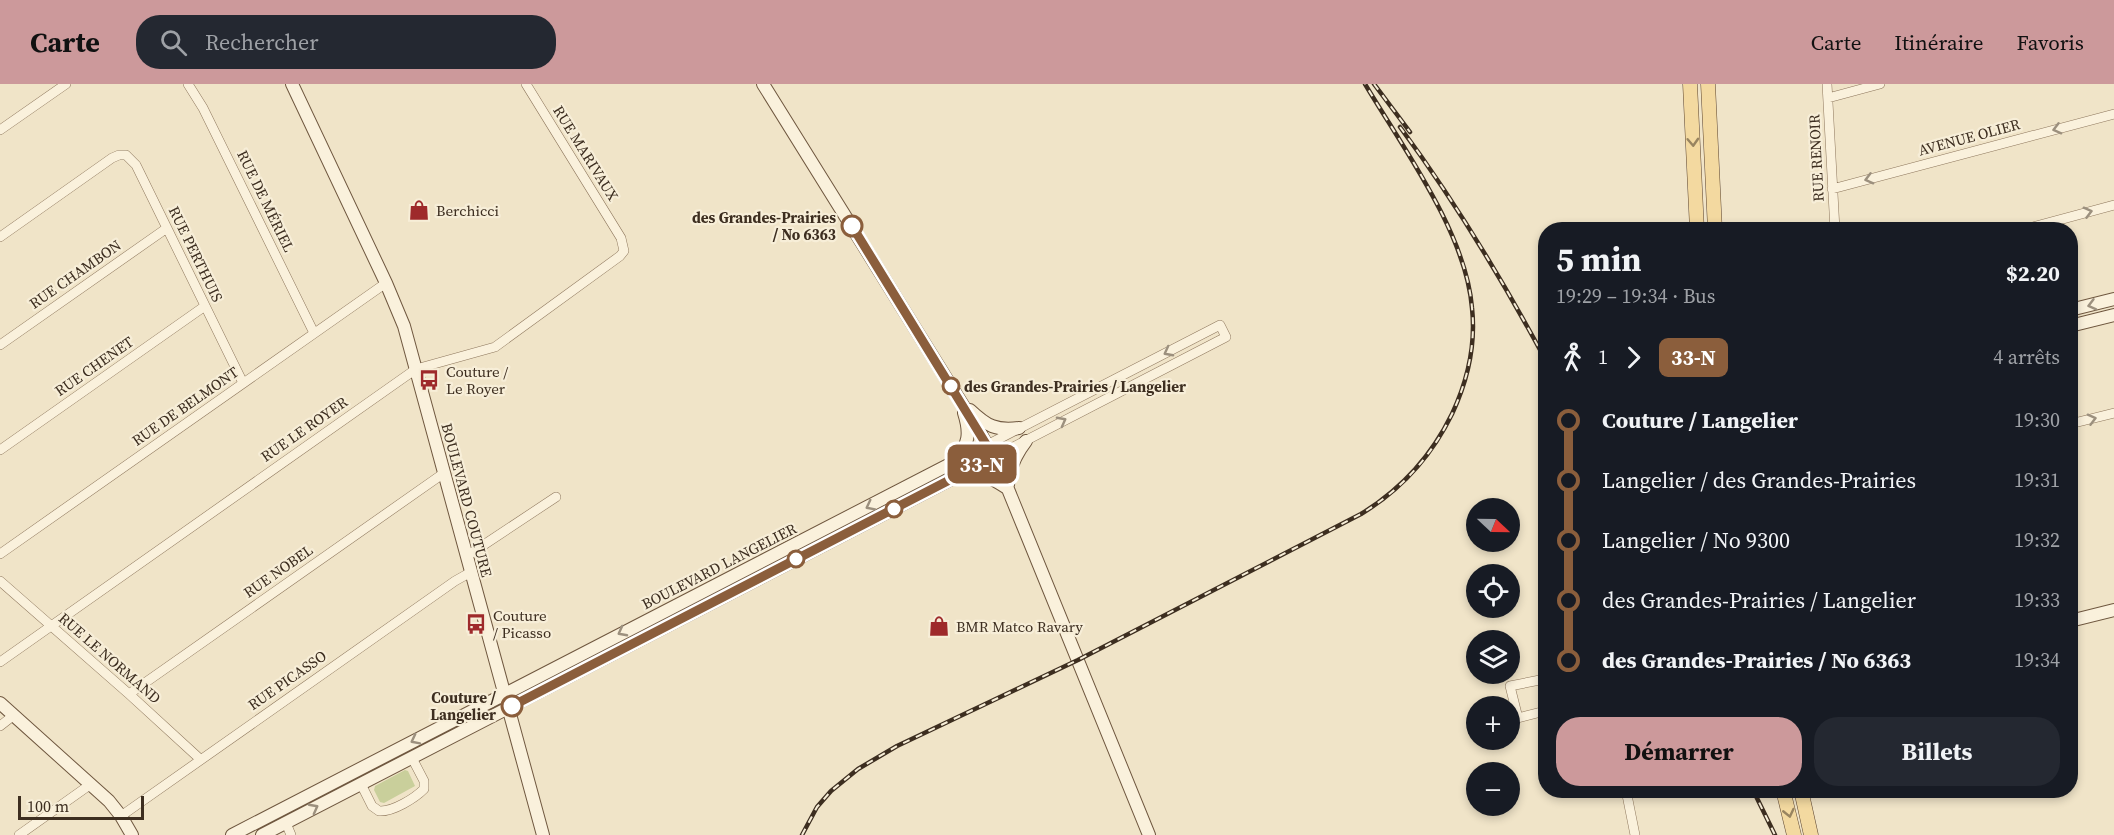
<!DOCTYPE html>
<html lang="fr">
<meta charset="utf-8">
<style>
:root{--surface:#171b24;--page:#242831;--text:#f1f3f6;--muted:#9ea1a6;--accent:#cc999b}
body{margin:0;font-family:"Source Serif 4",serif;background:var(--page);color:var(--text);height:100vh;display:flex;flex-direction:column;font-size:22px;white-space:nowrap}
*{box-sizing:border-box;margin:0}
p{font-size:20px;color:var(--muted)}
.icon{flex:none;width:33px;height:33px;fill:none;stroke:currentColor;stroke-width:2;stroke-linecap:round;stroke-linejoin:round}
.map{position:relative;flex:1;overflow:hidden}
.sheet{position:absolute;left:1538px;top:138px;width:540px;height:576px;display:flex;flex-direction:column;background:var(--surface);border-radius:24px;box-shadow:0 3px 9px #0003}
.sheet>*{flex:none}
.badge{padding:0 12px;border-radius:9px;font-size:21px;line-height:39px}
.needle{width:39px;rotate:112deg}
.tools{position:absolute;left:1466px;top:414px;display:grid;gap:12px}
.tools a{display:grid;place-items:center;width:54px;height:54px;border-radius:50%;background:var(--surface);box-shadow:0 3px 9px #0003;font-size:30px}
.scale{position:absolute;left:18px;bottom:15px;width:126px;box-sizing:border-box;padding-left:6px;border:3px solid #3d2e20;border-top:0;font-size:16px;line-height:21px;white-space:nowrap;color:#3d2e20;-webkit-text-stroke:4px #f7eed8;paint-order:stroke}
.map>.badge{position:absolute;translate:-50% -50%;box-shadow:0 0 0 3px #fff}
.legs{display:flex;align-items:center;gap:9px;height:66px;padding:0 18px;font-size:20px}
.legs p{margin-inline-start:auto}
.overview{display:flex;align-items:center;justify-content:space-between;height:102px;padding:0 18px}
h1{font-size:33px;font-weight:700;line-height:45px}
.primary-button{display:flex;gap:12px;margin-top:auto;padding:12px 18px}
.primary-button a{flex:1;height:69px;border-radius:24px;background:var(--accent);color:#111;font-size:24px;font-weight:700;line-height:69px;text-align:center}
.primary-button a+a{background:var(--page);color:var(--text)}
ul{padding:0 18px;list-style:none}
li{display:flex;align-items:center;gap:21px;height:60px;font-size:22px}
li i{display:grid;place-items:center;width:9px;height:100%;margin:0 8px;background:currentColor}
li i::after{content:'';width:15px;height:15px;margin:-8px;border:4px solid;border-radius:50%;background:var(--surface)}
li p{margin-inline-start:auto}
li:first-child i{background:linear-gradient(#0000 50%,currentColor 0)}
li:last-child i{background:linear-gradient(currentColor 50%,#0000 0)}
header{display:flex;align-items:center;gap:36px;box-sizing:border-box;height:84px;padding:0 30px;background:var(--accent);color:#111}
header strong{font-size:28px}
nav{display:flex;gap:33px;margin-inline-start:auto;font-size:21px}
.search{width:420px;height:54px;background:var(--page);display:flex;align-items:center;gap:15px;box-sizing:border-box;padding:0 21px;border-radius:24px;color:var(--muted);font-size:22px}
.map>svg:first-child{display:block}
.green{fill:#c9cf9b}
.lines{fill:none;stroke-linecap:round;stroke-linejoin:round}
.street-casing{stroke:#8d765c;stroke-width:10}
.secondary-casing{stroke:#6f573f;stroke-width:14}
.primary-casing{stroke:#5b4430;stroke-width:15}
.street{stroke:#faf1dc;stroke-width:9}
.secondary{stroke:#faf1dc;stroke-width:12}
.primary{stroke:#f3d9a0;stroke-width:14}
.rail-casing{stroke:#3d2e20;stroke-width:4.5}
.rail{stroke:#f7eed8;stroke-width:2;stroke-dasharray:7;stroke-linecap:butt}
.oneway{stroke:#9c907e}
.oneway2{stroke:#988460}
.line-1-casing{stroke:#fff;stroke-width:14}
.line-1{stroke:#8b5e3c;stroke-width:9}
.stop-1-dot{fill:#fff;stroke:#8b5e3c;stroke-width:3}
.labels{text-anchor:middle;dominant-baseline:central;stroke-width:4.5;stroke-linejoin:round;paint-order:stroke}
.street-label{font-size:15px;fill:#3d2e20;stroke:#f7eed8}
.poi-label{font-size:15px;fill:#3d2e20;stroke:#f7eed8;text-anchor:start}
.stop-label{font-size:15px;font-weight:bold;fill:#3d2e20;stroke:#f7eed8;text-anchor:end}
</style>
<header>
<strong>Carte</strong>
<div class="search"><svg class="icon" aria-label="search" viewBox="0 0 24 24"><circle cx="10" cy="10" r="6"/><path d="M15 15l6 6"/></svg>Rechercher</div>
<nav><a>Carte</a><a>Itinéraire</a><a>Favoris</a></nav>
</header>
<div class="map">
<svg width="2114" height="751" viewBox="0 0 2114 751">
<rect width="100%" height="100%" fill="#f0e4c8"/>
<path class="green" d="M405,686L408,687L415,702L384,719L380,718L374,706L375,702Z"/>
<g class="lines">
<g class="street-casing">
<path id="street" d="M188,0L203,24L314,249
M1827,0L1835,146
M1828,14L1880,0
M0,46L66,0
M1832,105L2114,30
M2022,146L2114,121
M0,153L112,74L119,71H126L136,81L243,299
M0,261L167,144
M2070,340L2114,329
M987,361L1220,241L1226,253L994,373
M0,366L205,222
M0,470L386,199
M467,472L556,413
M0,497L129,610L200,675
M0,578L416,285L495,263L620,172L624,167L621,154L526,0
M1545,595L1510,602L1518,634L1545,627
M129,610L444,389
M0,642L14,631
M361,700L372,722L379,727C393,728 415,714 424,705V697L412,674
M1626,706L1635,751
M121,732L455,497L471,488
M286,739L291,751
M19,751L91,700"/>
</g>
<g class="secondary-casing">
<path id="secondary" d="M292,0L386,199L404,242L543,751
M763,0L982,352L999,383L1149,751
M2070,226L2114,215
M2070,242L2114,231
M970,326C987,342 996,347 1019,344
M954,375C970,362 970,348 964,329
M965,389C982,388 993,395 1007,404
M1008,401C1009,384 1016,370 1026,357
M2070,537L2114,526
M0,619L109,717L121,732L132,751
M232,751L987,361
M262,751L994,373"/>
</g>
<g class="primary-casing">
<path id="primary" d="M1690,0L1697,146
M1708,0L1715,146
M1783,706L1794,751
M1801,706L1811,751"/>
</g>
<use href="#street" class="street"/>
<use href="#secondary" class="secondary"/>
<use href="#primary" class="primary"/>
<g class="rail-casing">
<path id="rail" d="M1374,0L1410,48
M1400,43C1454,116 1502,195 1545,275
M1753,706L1775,751
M802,751L817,723L831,707L858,685L897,662L1078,576L1361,430C1402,405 1431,373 1452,330C1467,298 1476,261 1472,224C1466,149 1403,64 1365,0"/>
</g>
<use href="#rail" class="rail"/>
</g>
<defs><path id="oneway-chevron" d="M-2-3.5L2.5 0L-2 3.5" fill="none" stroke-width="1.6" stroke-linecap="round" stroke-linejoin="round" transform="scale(1.5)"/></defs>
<g class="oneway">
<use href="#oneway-chevron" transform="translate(2057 45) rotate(165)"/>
<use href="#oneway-chevron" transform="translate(1869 95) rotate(165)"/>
<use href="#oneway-chevron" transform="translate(2088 128) rotate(-15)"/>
<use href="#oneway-chevron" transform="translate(2092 221) rotate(165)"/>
<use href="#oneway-chevron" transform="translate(1168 268) rotate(152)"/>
<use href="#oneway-chevron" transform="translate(2092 335) rotate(-15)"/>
<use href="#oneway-chevron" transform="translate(1062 337) rotate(-28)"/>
<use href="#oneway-chevron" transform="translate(870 422) rotate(153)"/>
<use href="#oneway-chevron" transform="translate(622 548) rotate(152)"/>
<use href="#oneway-chevron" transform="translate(415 656) rotate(153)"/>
<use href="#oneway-chevron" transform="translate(314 724) rotate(-28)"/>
</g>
<g class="oneway2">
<use href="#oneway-chevron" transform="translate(1693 58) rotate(87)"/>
<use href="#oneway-chevron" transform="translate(1789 729) rotate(77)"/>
</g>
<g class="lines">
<g class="line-1-casing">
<path id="line-1" d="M512,622L994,373L852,142"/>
</g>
<use href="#line-1" class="line-1"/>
</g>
<defs>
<g id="shop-bare" transform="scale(1.62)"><path d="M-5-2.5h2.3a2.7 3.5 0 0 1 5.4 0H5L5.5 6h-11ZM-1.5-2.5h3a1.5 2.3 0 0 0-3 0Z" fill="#9e2a2b" stroke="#f7eed8" stroke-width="2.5" paint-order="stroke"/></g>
<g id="bus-bare" transform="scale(1.62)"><path d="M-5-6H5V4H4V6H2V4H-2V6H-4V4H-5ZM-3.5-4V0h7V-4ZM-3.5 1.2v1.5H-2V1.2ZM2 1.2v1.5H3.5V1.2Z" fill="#9e2a2b" stroke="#f7eed8" stroke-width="2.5" paint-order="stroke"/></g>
</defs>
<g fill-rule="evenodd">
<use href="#shop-bare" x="419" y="126"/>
<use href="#bus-bare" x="429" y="296"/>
<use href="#bus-bare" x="476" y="540"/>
<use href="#shop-bare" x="939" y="542"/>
</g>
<g class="stop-1-dot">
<circle cx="852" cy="142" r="10"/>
<circle cx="951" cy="302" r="8"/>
<circle cx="894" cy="425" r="8"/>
<circle cx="796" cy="475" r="8"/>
<circle cx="512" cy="622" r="10"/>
</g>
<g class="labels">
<g class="street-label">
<text transform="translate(1969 53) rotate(-15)">AVENUE OLIER</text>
<text transform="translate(586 69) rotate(58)">RUE MARIVAUX</text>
<text transform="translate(1816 74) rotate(-93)">RUE RENOIR</text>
<text transform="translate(266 117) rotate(64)">RUE DE MÉRIEL</text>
<text transform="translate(196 170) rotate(64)">RUE PERTHUIS</text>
<text transform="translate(75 190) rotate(-35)">RUE CHAMBON</text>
<text transform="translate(94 282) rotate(-35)">RUE CHENET</text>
<text transform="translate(185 322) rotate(-35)">RUE DE BELMONT</text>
<text transform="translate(304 345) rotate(-35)">RUE LE ROYER</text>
<text transform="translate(467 416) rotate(75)">BOULEVARD COUTURE</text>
<text transform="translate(719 482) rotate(-27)">BOULEVARD LANGELIER</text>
<text transform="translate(278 487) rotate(-35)">RUE NOBEL</text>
<text transform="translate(110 574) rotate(41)">RUE LE NORMAND</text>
<text transform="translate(287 596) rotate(-35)">RUE PICASSO</text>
</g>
<g class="poi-label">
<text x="436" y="126">Berchicci</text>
<text x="446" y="287">Couture /<tspan x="446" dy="17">Le Royer</tspan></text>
<text x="493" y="531">Couture<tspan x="493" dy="17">/ Picasso</tspan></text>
<text x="956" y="542">BMR Matco Ravary</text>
</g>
<g class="stop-label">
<text x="836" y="133">des Grandes-Prairies<tspan x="836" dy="17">/ No 6363</tspan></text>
<text x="964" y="302" text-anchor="start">des Grandes-Prairies / Langelier</text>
<text x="496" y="613">Couture /<tspan x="496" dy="17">Langelier</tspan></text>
</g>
</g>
</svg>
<div class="tools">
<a><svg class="needle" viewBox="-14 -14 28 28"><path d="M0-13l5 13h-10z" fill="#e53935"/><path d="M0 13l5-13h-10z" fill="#9ea1a6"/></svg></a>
<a><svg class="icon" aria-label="locate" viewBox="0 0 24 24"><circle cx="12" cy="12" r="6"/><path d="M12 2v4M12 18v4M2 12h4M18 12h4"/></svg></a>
<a><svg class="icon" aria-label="layers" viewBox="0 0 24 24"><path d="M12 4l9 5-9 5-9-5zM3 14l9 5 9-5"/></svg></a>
<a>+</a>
<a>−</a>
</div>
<div class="scale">100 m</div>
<b class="badge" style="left:982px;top:380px;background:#8b5e3c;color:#fff">33-N</b>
<section class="sheet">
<div class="overview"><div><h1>5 min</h1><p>19:29 – 19:34 · Bus</p></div><b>$2.20</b></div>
<div class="legs"><svg class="icon" aria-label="walk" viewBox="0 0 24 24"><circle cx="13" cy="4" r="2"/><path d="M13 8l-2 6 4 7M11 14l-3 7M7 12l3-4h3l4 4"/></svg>1<svg class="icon" aria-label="forward" viewBox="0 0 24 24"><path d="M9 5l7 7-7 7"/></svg><b class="badge" style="background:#8b5e3c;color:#fff">33-N</b><p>4 arrêts</p></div>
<ul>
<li><i style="color:#8b5e3c"></i><b>Couture / Langelier</b><p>19:30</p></li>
<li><i style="color:#8b5e3c"></i><span>Langelier / des Grandes-Prairies</span><p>19:31</p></li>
<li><i style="color:#8b5e3c"></i><span>Langelier / No 9300</span><p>19:32</p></li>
<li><i style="color:#8b5e3c"></i><span>des Grandes-Prairies / Langelier</span><p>19:33</p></li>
<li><i style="color:#8b5e3c"></i><b>des Grandes-Prairies / No 6363</b><p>19:34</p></li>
</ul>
<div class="primary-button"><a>Démarrer</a><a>Billets</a></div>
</section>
</div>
